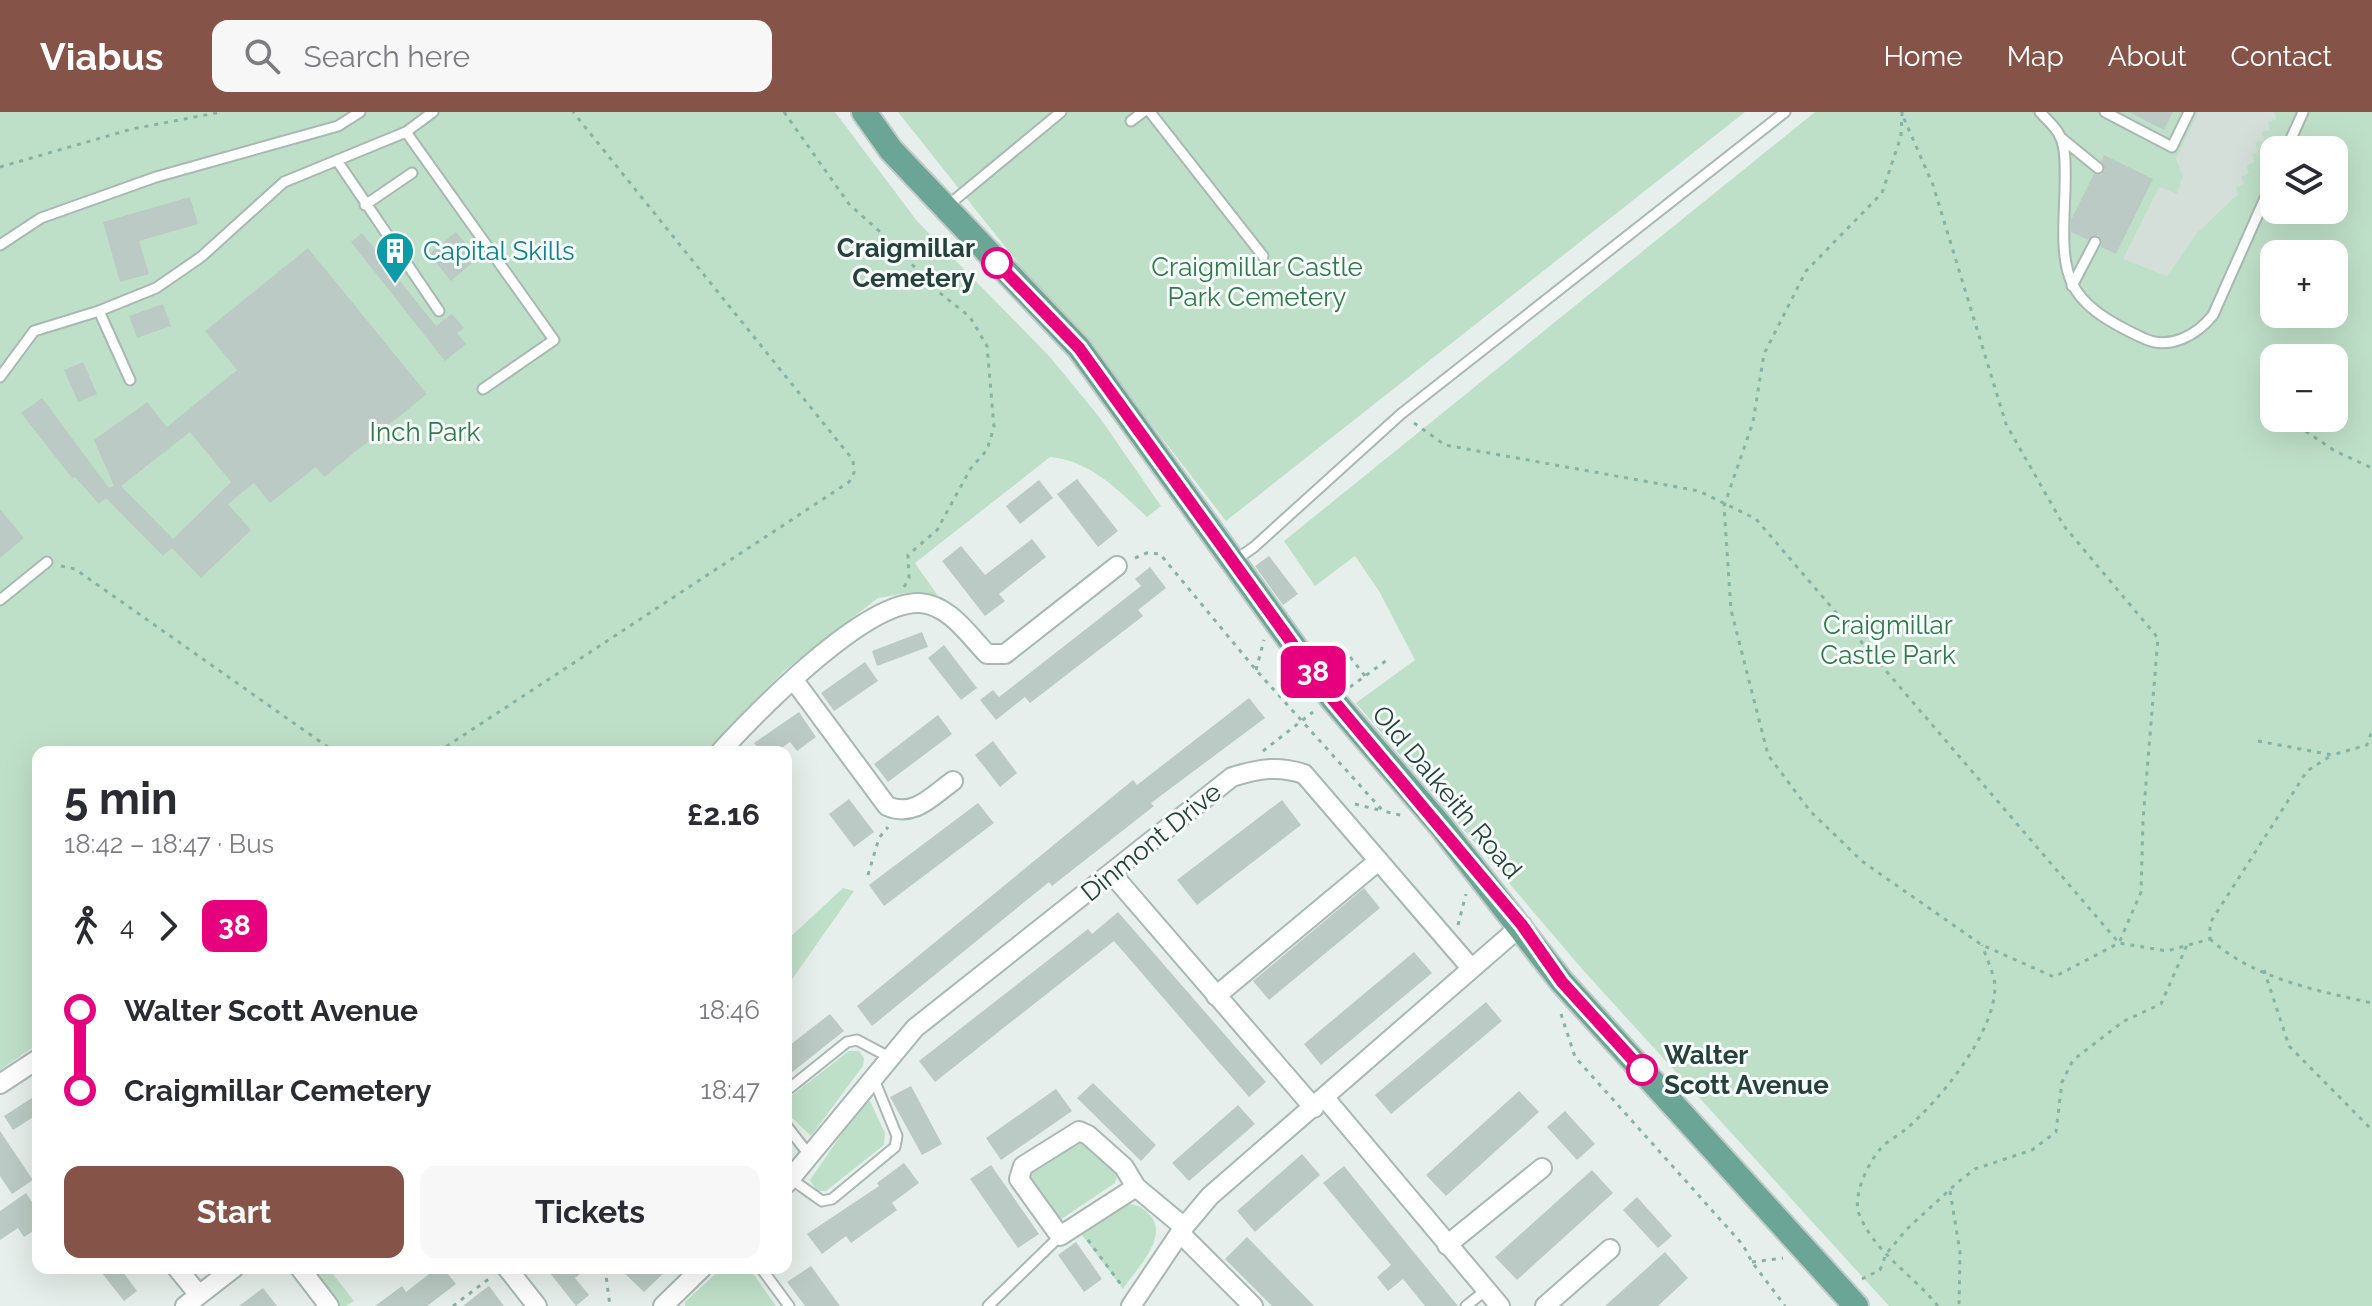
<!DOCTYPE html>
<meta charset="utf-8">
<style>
:root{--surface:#fff;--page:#f7f7f7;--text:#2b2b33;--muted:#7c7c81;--accent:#855347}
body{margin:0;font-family:Raleway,sans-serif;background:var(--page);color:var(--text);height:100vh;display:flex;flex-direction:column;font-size:30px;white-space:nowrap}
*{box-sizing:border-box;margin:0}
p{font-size:26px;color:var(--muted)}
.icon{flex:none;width:44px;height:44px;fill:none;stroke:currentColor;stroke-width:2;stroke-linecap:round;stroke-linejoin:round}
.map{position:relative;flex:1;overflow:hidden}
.panel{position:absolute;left:32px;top:634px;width:760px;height:528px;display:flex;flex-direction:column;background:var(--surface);border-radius:16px;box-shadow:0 8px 32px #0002}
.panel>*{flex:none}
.badge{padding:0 16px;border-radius:12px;font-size:28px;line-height:52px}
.tools{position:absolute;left:2260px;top:24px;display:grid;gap:16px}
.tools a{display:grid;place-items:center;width:88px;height:88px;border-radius:16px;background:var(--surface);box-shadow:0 8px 32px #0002;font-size:40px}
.map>.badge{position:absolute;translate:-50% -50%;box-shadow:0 0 0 4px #fff}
.legs{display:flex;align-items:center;gap:12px;height:88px;padding:0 32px;font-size:26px}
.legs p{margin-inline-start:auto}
.summary{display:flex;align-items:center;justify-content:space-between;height:136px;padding:0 32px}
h1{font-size:44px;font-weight:700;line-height:60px}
.button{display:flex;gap:16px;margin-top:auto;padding:16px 32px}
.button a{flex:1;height:92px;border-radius:16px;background:var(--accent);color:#fff;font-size:32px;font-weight:700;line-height:92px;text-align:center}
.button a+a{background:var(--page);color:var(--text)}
ul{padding:0 32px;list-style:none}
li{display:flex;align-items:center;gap:28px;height:80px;font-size:30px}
li i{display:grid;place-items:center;width:12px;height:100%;margin:0 10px;background:currentColor}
li i::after{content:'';width:20px;height:20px;margin:-10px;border:6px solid;border-radius:50%;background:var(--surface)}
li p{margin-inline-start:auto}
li:first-child i{background:linear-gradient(#0000 50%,currentColor 0)}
li:last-child i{background:linear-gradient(currentColor 50%,#0000 0)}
header{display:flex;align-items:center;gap:48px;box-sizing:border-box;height:112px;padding:0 40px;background:var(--accent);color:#fff}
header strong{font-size:38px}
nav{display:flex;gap:44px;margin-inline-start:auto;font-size:28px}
.search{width:560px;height:72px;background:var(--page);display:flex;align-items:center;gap:20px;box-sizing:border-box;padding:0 28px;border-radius:16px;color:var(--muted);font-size:30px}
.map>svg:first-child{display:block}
.built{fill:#d4dfda}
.green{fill:#bfe0c8;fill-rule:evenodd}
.building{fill:#bbcac4;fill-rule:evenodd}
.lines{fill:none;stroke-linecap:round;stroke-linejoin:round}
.service-casing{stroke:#a8b8b2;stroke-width:13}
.minor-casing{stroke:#a8b8b2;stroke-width:22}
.primary-casing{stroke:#c2cac8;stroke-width:28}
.path{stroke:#86b3a5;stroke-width:3;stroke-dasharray:4 6;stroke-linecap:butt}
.service{stroke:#fff;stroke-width:9}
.minor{stroke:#fff;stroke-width:18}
.primary{stroke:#6aa596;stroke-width:24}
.line-1-casing{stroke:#fff;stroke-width:18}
.line-1{stroke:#e6007e;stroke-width:12}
.stop-1-dot{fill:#fff;stroke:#e6007e;stroke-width:4}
.labels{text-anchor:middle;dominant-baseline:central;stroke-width:6;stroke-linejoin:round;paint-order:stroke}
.stop-label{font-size:26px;font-weight:bold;fill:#24423a;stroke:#f7fbf9;text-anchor:end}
.culture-label{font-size:26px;fill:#0d838f;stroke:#f7fbf9;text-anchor:start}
.park-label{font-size:26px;fill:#2d7a4b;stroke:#f7fbf9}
.street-label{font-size:26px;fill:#24423a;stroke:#f7fbf9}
</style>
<header>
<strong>Viabus</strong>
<div class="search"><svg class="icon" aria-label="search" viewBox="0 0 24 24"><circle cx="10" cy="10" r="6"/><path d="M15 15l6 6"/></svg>Search here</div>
<nav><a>Home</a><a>Map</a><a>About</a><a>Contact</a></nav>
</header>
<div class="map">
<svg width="2372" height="1194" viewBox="0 0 2372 1194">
<rect width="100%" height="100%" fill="#e6efeb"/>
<path class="built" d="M2021,0H2372L2334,38H2274V142L2199,294Z"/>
<path class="green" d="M0,0H835L917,109L1050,245L1100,306L1161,394L1147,405C1118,378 1091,349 1050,345L915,451L938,484L913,480L878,486L784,559L705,640H38V932L0,958Z
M898,0H1745L1226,409L1088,230L1045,185Z
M1815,0H2198L2176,47L2183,64L2177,82L2159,75L2123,147L2167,164L2197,121L2238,82L2236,75L2244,72L2241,65L2249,61L2246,54L2255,50L2252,42L2258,40L2255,31L2265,28L2262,20L2270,18L2268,10L2276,7L2274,0H2372V1194H1889L1582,857L1356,591L1415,548L1379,479L1355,444L1315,474L1284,429ZM2274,38H2334V98H2274ZM2274,142H2334V202H2274ZM2274,246H2334V306H2274Z
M843,776L854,779L786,876V829Z
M849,939H859L864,946L863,954L811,1024L786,1000V988Z
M870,989L885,1021L884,1033L826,1079H817L810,1068L863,991Z
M1079,1027L1118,1061L1115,1071L1057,1110L1030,1066L1031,1056Z
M1126,1092C1137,1092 1140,1094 1148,1101C1172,1123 1136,1157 1123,1177L1078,1118Z
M305,1156H328L354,1189L346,1194H334Z
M722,1156H749L776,1194H685V1190Z"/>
<path class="building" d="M2129,0H2173L2164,18Z
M2104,43L2153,67L2116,142L2101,135L2102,129L2098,123L2088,128L2071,120V108L2094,62L2101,63L2105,58L2101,49Z
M190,85L198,112L139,129L149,162L120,170L103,110Z
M456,120L478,146L451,169L429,142Z
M362,121L436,214L452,202L464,216L457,221L466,232L445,249L351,130Z
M308,136L427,282L324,365L316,355L270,391L254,371L228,392L251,418L201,466L172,436L163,444L106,386L99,392L75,365L72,366L21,301L42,286L109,376L114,374L94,328L147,290L167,315L237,258L205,219ZM190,320L231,370L173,427L121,374Z
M163,192L171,214L137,226L129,204Z
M83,250L97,282L78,290L64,258Z
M1077,367L1118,419L1098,435L1057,382Z
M1039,368L1053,386L1020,412L1006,394Z
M0,397L24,426L0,446Z
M1032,427L1046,445L999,482L1005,489L985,504L942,449L961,434L985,463Z
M1269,444L1298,482L1283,493L1255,454Z
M1150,455L1166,476L1138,498L1143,504L1030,591L1025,585L996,608L980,588L993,578L999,585L1141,474L1135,467Z
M922,520L928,535L877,554L872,539Z
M944,533L977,576L961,588L928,546Z
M865,550L878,569L834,599L821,581Z
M1249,586L1265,606L1151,691L1154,694L1052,774L1049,770L872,914L857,894L1133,668L1137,673Z
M799,600L816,625L797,639L790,630L776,640H761L754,631Z
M938,603L952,622L888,670L874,652Z
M993,629L1017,661L1000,675L975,643Z
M849,687L874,720L854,735L829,702Z
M1282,688L1301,713L1197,793L1177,768Z
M978,691L994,711L884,794L869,773Z
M1364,776L1380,796L1269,888L1253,869Z
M1118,800L1266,970L1249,985L1114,829L935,970L919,949L1088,817L1092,822Z
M1414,840L1432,861L1321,953L1304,932Z
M1486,890L1502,909L1391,1002L1375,983Z
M830,902L844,919L786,965V936Z
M1093,971L1156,1033L1141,1049L1077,986Z
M911,974L942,1032L922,1043L890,985Z
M1056,977L1072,999L1001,1048L986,1026Z
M1519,979L1539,1000L1446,1084L1426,1063Z
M38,982V1002L13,1018L4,1004Z
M1238,993L1255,1012L1189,1069L1172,1051Z
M1565,999L1595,1032L1577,1048L1547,1015Z
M0,1019L33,1068L12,1082L0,1064Z
M1302,1042L1320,1063L1255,1120L1237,1099Z
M904,1051L919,1071L892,1091L897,1098L851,1131L846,1124L822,1142L807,1122L879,1074L877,1071Z
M991,1053L1039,1122L1018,1136L970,1067Z
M1344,1054L1407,1132L1458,1194H1425L1403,1167L1388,1179L1377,1165L1391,1153L1323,1071Z
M1592,1058L1613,1081L1517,1168L1495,1145Z
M26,1081L38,1099V1116L24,1125L18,1116L0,1128V1099Z
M1637,1085L1672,1124L1658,1136L1623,1098Z
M1247,1125L1314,1194H1272L1225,1147Z
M1076,1130L1102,1167L1084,1180L1058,1143Z
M1665,1140L1688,1166L1658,1194H1605Z
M811,1154L840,1194H805L787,1170Z
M98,1156H120L137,1179L124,1189Z
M437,1156H443L456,1172L427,1194H375L402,1174L406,1180Z
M546,1156H588L575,1166L589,1183L576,1194Z
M619,1156H669L644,1180Z
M489,1174L504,1194H463L482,1179Z
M263,1176L277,1194H239Z"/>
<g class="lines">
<g class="service-casing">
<path id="service" d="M1150,0L1263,144
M2040,0C2046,7 2056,15 2060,24C2067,38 2065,64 2065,79C2061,165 2061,188 2143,226C2169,239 2197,223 2213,203L2274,66
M2105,0L2172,35L2189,0
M1131,9L1143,0
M406,20L554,228L483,277
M2060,25L2098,56
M2286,38L2303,0
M338,50L439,199
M365,93L412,61
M946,95L1061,0
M0,133L41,106L156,65L338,14L360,0
M2072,174L2095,130
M0,265L34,219L99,199
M130,268L99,199L156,176L201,145L284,70L406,20L433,0
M1234,449L1254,435L1401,302L1785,0
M0,488L47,450
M786,979L847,930L857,928L889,945
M786,1013L810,1044
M791,1067L822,1089L832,1087L895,1035L897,1024L873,965
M761,1156L789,1194
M988,1194L1060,1124
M1466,1194L1486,1178"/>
</g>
<g class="minor-casing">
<path id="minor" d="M793,567L887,694C914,706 932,684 953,669
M720,640C757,600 865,488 920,491C949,493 968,522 987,542H1005L1117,454
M1112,762L1314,996
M1216,884L1377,750
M0,972L38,947
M1325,986L1500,1194
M786,1072L915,916L1232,665C1258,657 1278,653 1304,662L1471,856
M1136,1075L1060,1124L1019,1067L1023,1054L1079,1019L1088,1023L1124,1055L1136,1075L1184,1115
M1180,1121L1253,1194
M1447,1133L1542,1056
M177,1156L199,1183
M300,1156L329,1194
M507,1156L537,1194
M185,1194L234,1156
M663,1194L702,1156
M1131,1194L1184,1115L1210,1084L1522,813
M1545,1194L1610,1137"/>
</g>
<g class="primary-casing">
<path id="primary" d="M864,0L891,38L1079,236L1333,588L1440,713L1562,870L1856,1194"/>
</g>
<path class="path" d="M784,0L849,92L898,136L930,173L970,205L987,234L994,315L987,338L971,356L937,418L908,443L909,466L904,475
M1902,0L1901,24L1882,81L1806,159L1764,242L1753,310L1724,394L1731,498L1768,643L1810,699L1863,750L1982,833L2054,865L2119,831L2167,839L2210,827V811L2307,659L2332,643
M0,55L132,17L221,0
M2289,308L2335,339L2372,356
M1414,311L1445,333L1699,379L1756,407L2119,831L2141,780L2143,708L2158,526L2064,414L2006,312L1933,73L1902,2
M1135,446L1147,441L1160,442L1256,558L1383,699L1404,704
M61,454L75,457L335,640
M1344,537L1365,564
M1256,558L1264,528
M1350,575L1387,548
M2258,629L2332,643L2367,633L2372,619
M1263,639L1313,600
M438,640L849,370L854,361L853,348L573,0
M1355,692L1383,699
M868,763L879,726L888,715
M1458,813L1466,782
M2210,827C2252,866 2318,879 2372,891
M2264,858L2289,934L2372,1018
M1561,902L1575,945L1743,1133L1752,1150L1785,1194
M1950,1079L1960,1140L1959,1194
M1088,1128L1122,1174
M1752,1150L1783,1146
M605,1156L610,1194
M1862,1167L1880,1158L1886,1142L1906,1118L1958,1070L1975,1057L2032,1038L2056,1020L2062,970L2073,948L2124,909L2161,892L2187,833
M453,1194L490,1166
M1938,1194C1912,1162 1875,1141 1859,1102C1852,1083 1869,1049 1882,1035C1889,1028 1899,1023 1906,1017C1941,987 1995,921 1995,874C1994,861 1986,845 1982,833"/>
<use href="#service" class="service"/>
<use href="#minor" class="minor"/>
<use href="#primary" class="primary"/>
</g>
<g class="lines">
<g class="line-1-casing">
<path id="line-1" d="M997,151L1079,236L1333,588L1522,813L1562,870L1642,958"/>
</g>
<use href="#line-1" class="line-1"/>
</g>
<defs>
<g id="building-pin" transform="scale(2)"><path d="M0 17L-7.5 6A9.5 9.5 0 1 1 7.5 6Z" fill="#0f9aa8" stroke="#f7fbf9"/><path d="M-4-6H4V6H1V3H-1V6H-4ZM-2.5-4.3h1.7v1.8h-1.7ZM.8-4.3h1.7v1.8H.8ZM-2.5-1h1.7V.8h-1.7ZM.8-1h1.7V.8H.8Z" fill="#fff"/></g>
</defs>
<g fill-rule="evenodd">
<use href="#building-pin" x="395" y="139"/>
</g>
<g class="stop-1-dot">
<circle cx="997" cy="151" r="14"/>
<circle cx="1642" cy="958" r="14"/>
</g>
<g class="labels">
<g class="stop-label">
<text x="975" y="136">Craigmillar<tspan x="975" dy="30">Cemetery</tspan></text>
<text x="1664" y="943" text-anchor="start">Walter<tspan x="1664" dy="30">Scott Avenue</tspan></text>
</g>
<g class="culture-label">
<text x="423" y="139">Capital Skills</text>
</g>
<g class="park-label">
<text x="1257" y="155">Craigmillar Castle<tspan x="1257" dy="30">Park Cemetery</tspan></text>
<text x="425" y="320">Inch Park</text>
<text x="1888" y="513">Craigmillar<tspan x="1888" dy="30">Castle Park</tspan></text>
</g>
<g class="street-label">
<text transform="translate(1447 680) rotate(50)">Old Dalkeith Road</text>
<text transform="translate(1151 730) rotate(-39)">Dinmont Drive</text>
</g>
</g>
</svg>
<div class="tools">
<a><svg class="icon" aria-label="layers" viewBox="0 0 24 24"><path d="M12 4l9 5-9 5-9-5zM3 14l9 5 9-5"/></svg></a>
<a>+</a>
<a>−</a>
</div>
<b class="badge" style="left:1313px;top:560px;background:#e6007e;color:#fff">38</b>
<section class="panel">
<div class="summary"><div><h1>5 min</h1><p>18:42 – 18:47 · Bus</p></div><b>£2.16</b></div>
<div class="legs"><svg class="icon" aria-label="walk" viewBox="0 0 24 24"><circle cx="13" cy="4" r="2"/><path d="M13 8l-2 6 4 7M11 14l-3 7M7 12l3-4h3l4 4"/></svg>4<svg class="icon" aria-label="forward" viewBox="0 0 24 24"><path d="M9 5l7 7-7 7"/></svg><b class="badge" style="background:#e6007e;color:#fff">38</b></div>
<ul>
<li><i style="color:#e6007e"></i><b>Walter Scott Avenue</b><p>18:46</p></li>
<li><i style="color:#e6007e"></i><b>Craigmillar Cemetery</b><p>18:47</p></li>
</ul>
<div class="button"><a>Start</a><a>Tickets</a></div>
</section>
</div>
